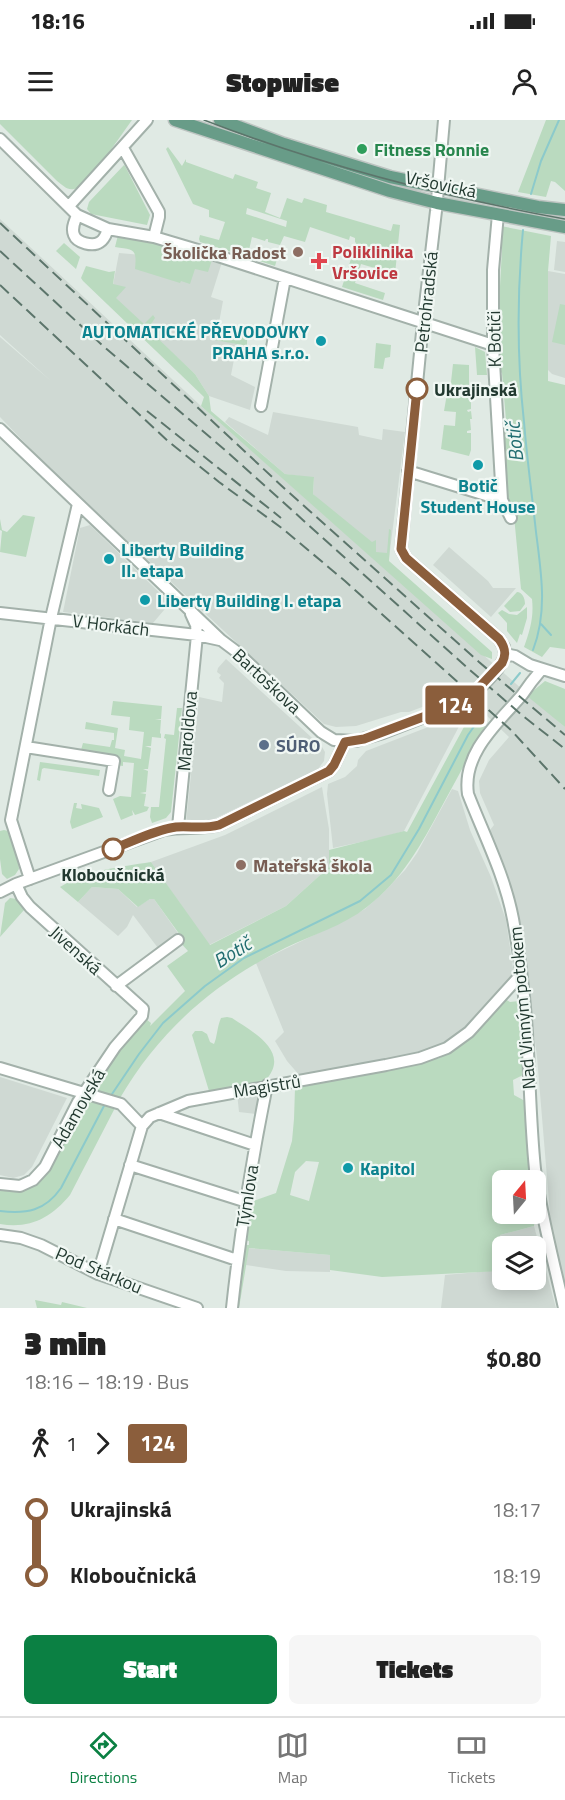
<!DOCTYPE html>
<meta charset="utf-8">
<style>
:root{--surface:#fff;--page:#f6f6f6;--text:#222;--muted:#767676;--line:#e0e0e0;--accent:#0b8043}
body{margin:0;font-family:"Titillium Web",sans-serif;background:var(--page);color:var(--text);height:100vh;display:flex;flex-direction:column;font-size:22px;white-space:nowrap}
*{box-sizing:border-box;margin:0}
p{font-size:20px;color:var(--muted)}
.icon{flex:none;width:33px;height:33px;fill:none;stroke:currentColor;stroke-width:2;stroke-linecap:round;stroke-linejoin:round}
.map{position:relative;height:1188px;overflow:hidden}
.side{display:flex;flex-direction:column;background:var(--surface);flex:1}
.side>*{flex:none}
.badge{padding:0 12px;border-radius:4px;font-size:21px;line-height:39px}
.needle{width:39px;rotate:18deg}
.buttons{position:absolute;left:492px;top:1050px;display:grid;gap:12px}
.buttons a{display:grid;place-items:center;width:54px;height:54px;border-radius:9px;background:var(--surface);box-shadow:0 3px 15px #0003;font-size:30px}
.map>.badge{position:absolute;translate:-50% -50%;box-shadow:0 0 0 3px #fff}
.legs{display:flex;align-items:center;gap:9px;height:66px;padding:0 24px;font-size:20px}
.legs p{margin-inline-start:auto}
.overview{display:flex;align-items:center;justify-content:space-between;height:102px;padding:0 24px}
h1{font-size:33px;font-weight:800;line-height:45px}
.action{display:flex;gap:12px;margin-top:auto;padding:12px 24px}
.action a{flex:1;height:69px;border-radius:9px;background:var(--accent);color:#fff;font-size:24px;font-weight:800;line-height:69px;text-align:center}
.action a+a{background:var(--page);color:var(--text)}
ul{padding:0 24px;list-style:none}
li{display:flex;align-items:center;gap:21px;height:66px;font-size:22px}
li i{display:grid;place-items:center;width:9px;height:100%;margin:0 8px;background:currentColor}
li i::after{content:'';width:15px;height:15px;margin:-8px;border:4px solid;border-radius:50%;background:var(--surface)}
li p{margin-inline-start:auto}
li:first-child i{background:linear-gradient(#0000 50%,currentColor 0)}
li:last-child i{background:linear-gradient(currentColor 50%,#0000 0)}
.status{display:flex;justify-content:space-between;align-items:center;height:42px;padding:0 30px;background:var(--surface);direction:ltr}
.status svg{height:16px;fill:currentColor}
header{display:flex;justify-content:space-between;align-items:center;height:78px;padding:0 24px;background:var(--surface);font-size:27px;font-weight:800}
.tabs{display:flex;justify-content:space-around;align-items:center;height:84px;border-top:2px solid var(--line);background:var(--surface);font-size:16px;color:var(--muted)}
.tabs a{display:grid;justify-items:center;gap:3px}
.tabs .current{color:var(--accent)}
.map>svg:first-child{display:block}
.built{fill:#cfd9d3;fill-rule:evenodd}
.green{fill:#badabf;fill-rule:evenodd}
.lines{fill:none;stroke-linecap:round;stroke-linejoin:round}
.stream{stroke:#8ccacb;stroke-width:2}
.minor-casing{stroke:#a3b1aa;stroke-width:14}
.major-casing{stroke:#bdc4c1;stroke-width:15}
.minor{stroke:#fff;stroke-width:10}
.major{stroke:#689c88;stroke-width:12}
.tram{stroke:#5c756b;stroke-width:1.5}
.rail{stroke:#5c756b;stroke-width:2;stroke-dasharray:12 6;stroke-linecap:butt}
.line-1-casing{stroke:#fff;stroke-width:14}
.line-1{stroke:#8b5e3c;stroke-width:9}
.leisure-dot{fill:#2e9e5b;stroke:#f0f7f3;stroke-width:2}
.education-dot{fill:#8d6e63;stroke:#f0f7f3;stroke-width:2}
.health-dot{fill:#e0444e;stroke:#f0f7f3;stroke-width:2}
.culture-dot{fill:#0f9aa8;stroke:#f0f7f3;stroke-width:2}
.stop-1-dot{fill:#fff;stroke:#8b5e3c;stroke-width:3}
.service-dot{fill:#5c6f8a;stroke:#f0f7f3;stroke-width:2}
.labels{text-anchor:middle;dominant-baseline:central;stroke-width:4.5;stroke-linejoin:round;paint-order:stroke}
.leisure-label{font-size:18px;font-weight:bold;fill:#27864d;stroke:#f0f7f3;text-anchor:start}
.street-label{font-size:18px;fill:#223930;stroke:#f0f7f3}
.health-label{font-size:18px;font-weight:bold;fill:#be3a42;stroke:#f0f7f3;text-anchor:start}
.education-label{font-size:18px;font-weight:bold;fill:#785e54;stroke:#f0f7f3;text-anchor:end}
.culture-label{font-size:18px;font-weight:bold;fill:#0d838f;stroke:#f0f7f3;text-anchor:start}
.stop-label{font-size:18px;font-weight:bold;fill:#223930;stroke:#f0f7f3;text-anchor:start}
.service-label{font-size:18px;font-weight:bold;fill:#4e5e75;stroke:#f0f7f3;text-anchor:start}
.water-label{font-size:20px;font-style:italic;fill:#216d70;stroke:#f0f7f3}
</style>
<div class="status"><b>18:16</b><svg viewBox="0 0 49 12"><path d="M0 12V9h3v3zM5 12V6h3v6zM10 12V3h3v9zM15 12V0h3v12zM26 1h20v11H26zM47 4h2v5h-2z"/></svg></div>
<header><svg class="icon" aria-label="menu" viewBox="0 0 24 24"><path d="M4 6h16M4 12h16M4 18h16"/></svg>Stopwise<svg class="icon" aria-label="person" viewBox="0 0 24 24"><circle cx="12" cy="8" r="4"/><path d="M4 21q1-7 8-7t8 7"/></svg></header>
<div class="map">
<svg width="565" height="1188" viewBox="0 0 565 1188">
<rect width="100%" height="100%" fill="#e0eae4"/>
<path class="built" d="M450,73L565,96V105L452,82L449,77Z
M0,99L201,286L565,607V1168L551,1106L537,937L519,798L511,767L490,710L494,705L480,673L479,661L489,640L509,617L462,572L409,592H401L356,606L336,607L324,604L51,350L0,297V217L51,261L0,215Z
M557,121L565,122V152L554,150Z
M119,133L222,142L211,177L223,181L216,219L237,224L231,255L255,267L250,290L209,276L195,254L114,179L113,165Z
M548,151L565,154V258L552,254L548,250Z
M273,292L358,307L359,315L382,320L383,309L405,312L388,446L313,374L314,358L285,354L225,302L229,297L268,315Z
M90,405L170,483L153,503L63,492L80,408Z
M449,427L488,461L493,468H516L491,497L433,445Z
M226,539L322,627L325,632L324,641L318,649L214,699L200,704L186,703L199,577L222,582L224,563L219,558L221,555L217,552L218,548Z
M462,594L464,597L404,711L384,717L333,728L327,674L328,664L345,657L357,646L358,640L366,631Z
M322,667L329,709V747L286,786L209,825L151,742L225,715Z
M452,669L458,671L470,710L491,757L506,800L514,855L489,887L460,916L428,933L300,956L287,941L275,921L284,912L256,843L341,802L365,789L384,772L405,750L417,733Z
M92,767L118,769L137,787L150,779H154L180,816L161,832L133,795L127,807L118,816L78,782Z
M0,957L67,978L32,1047L24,1055L13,1058L0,1055Z
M262,970L257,994L239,992L237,973Z
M534,1106L556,1188H441L445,1155L501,1150L500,1115ZM502,1126H536V1160H502Z
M248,1128L330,1135V1152L286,1151L246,1145Z"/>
<path class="green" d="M0,0H132L110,31L77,68C68,72 64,66 57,61L0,4Z
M546,0H565V71L555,62L551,61L546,77L518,72Z
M168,27L182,46L186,39V42L233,59L235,54L258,62L256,68L271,73L265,92L280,98L287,78L302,83L304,78L327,85L326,92L391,111L393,104L400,105L395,154L361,144L355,163L385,173L383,180L342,167L356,123L355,122V118L350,116L349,120L310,107L305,122L284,116L280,125L268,122V119H266L265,121L252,117L249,130L277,139L275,146L200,122L199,119L200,115L219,120L225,102L209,97V90L193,84L166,29ZM247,88L287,101L286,107L246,94Z
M124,45L125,46L150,95L147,105L91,94L87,89L89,82Z
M501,106L551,116L548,151V261L565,265V529L550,527L542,537L524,527C530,510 534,497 532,479L521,469L514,396L508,376L500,310L507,312L502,253L498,250L497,222L502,129L499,125Z
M118,115L156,123L212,140L208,152L195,149L190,164L181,161L180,163L135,149C137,128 134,130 115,127Z
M64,123L80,137L76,149L56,131Z
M86,146L109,152L115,151L113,164L126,167L116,178L144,204L153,195L155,198L148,209L195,254L209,276L211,291L285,354L314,357L313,374L372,422L376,420V432L387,433L389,409L391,410L389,441L492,532V539L481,535L201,286L204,277L83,161L81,158Z
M560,184L565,185V225L552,222Z
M218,206L243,211V216L247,217V226L215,220Z
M376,223L391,225L390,237L385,238L383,249L374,248Z
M475,227L485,232L487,255H477Z
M453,244L469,245V267H467V270L471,269V289L467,290L468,292L471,291L472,299H470L471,310L467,311V313H471V330L469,336L441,329L444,305L455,306L456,292L444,291L449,262H451Z
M23,395L35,397L26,437L0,432L2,411L0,410V399L2,410L7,412Z
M517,472C522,472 525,478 525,484L520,491L510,492L504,486Z
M527,487V498L522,515L520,514L517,523L507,511V503L498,493L502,490L509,494L517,495Z
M545,561L565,569V607L527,576Z
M113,581L162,586L161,599H155L161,600L160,613L161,614V618L152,617L151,626H145L151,628L148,649H143L148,651L146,672L140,673L146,674L144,686L149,687L147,691L135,695L132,690L133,695L121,700L113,679L120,676L131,677L134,643L123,642V646L108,644L109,634L81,630L83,623L110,627L112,620H114V613L85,609L86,602L118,608L115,628L125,630L124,636L141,639L144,612L129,610L130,597L111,595Z
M177,588H182L171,692L166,698L152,703L150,697L151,687H159L166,619L164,618L165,614L174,615Z
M471,594L485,606C471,633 456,660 442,686C421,725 402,760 367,787C343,806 312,815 285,828C214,863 160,910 120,978L99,972L90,964L142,896L151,903L150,906L185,871L167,846L188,831L178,820L180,815L154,779H150L138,787L118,769L92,767L78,782L60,767C88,750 119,747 151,742L210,825L286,786L329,747V730L404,711L407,712Z
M40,642L100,650L99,656L44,648L42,649L40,661L37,660Z
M74,683H77L76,688L82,689L81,684L99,688L103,697L72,709L70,702Z
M4,710L8,711L18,736L19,749L15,755L7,759L2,754L0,739V711Z
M10,778L17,779L24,790L0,817L5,783Z
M505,879L510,882L519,881L523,955L513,960L514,975L525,981L528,1040L531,1060H502V1094H535L534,1106L500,1115L501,1151L382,1157L330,1150V1135L249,1128L239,1188H231L242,1125H249V1121L243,1120L253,1081L276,1073L292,1021L294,999L295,968L440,938L464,921ZM306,1041L319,1042L309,1081L290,1075L295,1052Z
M227,897L232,898C253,912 292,932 265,961L209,971L192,915L195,911H202L207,914L210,922L214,924C217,918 217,907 221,898Z
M81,977L116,986L70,1075C51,1098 30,1109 0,1104V1065L33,1060Z
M35,1180L61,1185L62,1182L87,1188H37Z"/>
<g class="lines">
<path class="stream" d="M531,74L541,41L559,0
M523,110C517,174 517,239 524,302C527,339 532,375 536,412C541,452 548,491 533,530
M541,504L551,515
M511,564L520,553
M110,977L139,934L163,903L205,866L244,838L360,781L391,755L419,709L468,615L482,595
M0,1091C27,1094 45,1091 61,1068L105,984"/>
<g class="minor-casing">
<path id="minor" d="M444,0L436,91L423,202L401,429L406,438L499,519L504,527L505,534
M0,19L77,95L108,109L154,117L218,136L493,225
M123,28L159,92V97L154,117
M69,86L147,0
M498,94L493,150V225L502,380L511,398
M77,95C75,101 71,108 74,115C77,123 93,127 100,122C105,119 106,114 108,109
M261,286L285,158
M0,309L221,520L237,532L321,612L334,620L356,621L383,613L463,582C475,574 503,548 505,534
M408,351L502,380
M0,493L197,515L220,520
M505,534L515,536L530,545L565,556
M542,549C535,557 528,566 522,575C498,603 462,633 468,674C484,715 505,756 513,799C521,842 526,887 528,931C530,970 531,1010 535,1049C541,1096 554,1142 564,1188
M26,627L114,641L109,670
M178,707L197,515L196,505L191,494
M30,759L11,700L51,498L78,384
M0,772L16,764L164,710C183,706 201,710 219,705L329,651L334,645L345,622
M116,866L178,820
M0,948L121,984L142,1006
M159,993L255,1025
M130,1045L247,1082
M0,1064L20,1066L33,1060L45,1047L78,982L115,927L142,896L143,889L30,787L22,777L16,764
M114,1099L237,1140
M0,1115L21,1118L41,1125L98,1154L197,1188
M98,1154L142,1006L150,997L188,981L386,945L420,938L447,928L469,912L516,860L522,858
M232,1188C240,1113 252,1039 267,965"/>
</g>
<g class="major-casing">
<path id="major" d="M175,0L390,71L437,83L565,107
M220,0L284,24L390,57L538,87L565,90"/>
</g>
<use href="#minor" class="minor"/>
<use href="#major" class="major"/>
<path class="tram" d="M204,0C323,46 439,76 565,99"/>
<path class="rail" d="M0,103L285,369L479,542L565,615
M0,131L102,225L225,330L471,551L523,596L565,629
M0,165L169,322L219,362L283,409L345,461L511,610L565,669
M147,291L281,398"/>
</g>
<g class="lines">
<g class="line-1-casing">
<path id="line-1" d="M113,729C133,721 155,710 176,707C191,706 204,709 219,705L329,651L334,645L345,622L364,619L463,582L470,577L502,543C507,534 505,527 499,519L406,438L401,429L417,269"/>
</g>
<use href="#line-1" class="line-1"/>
</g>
<circle class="leisure-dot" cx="362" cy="29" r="6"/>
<g class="education-dot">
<circle cx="298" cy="132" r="6"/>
<circle cx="241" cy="745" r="6"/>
</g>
<path class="health-dot" d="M316 132h6v6h6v6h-6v6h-6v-6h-6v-6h6z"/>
<g class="culture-dot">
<circle cx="321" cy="221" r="6"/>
<circle cx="478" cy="345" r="6"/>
<circle cx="109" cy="439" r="6"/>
<circle cx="145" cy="480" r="6"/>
<circle cx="348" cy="1048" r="6"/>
</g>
<g class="stop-1-dot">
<circle cx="417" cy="269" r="10"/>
<circle cx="113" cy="729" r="10"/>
</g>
<circle class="service-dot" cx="264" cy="625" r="6"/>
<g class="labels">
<g class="leisure-label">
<text x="374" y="29">Fitness Ronnie</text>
</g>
<g class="street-label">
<text transform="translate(441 64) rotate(12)">Vršovická</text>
<text transform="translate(426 182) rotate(-84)">Petrohradská</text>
<text transform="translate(494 219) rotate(-91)">K Botiči</text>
<text transform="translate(111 505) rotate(7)">V Horkách</text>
<text transform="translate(267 561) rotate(43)">Bartoškova</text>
<text transform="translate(187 611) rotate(-85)">Maroldova</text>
<text transform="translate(76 830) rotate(42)">Jivenská</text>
<text transform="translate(522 888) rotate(-95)">Nad Vinným potokem</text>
<text transform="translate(267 966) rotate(-9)">Magistrů</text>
<text transform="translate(78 988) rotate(-60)">Adamovská</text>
<text transform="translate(247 1076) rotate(-81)">Týmlova</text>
<text transform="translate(99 1150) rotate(23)">Pod Stárkou</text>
</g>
<g class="health-label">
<text x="332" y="131">Poliklinika<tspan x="332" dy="21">Vršovice</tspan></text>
</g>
<g class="education-label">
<text x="286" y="132">Školička Radost</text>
<text x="253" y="745" text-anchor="start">Mateřská škola</text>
</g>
<g class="culture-label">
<text x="309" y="211" text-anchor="end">AUTOMATICKÉ PŘEVODOVKY<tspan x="309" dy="21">PRAHA s.r.o.</tspan></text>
<text x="478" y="365" text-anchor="middle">Botič<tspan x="478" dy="21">Student House</tspan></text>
<text x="121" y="429">Liberty Building<tspan x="121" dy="21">II. etapa</tspan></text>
<text x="157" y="480">Liberty Building I. etapa</text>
<text x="360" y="1048">Kapitol</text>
</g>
<g class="stop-label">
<text x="434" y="269">Ukrajinská</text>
<text x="113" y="754" text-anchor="middle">Kloboučnická</text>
</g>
<g class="service-label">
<text x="276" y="625">SÚRO</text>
</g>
<g class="water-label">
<text transform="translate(514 322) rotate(-96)">Botič</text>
<text transform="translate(232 832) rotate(-32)">Botič</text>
</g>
</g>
</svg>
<div class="buttons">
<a><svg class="needle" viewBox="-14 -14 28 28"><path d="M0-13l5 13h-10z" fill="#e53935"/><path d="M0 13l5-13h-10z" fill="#767676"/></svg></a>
<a><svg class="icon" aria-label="layers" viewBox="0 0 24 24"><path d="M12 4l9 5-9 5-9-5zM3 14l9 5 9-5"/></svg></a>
</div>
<b class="badge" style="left:455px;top:585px;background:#8b5e3c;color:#fff">124</b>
</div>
<section class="side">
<div class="overview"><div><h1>3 min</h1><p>18:16 – 18:19 · Bus</p></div><b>$0.80</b></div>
<div class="legs"><svg class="icon" aria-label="walk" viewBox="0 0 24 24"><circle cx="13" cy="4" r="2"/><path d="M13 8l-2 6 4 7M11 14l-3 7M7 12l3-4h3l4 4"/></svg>1<svg class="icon" aria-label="forward" viewBox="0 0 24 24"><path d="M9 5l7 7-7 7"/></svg><b class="badge" style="background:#8b5e3c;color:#fff">124</b></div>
<ul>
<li><i style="color:#8b5e3c"></i><b>Ukrajinská</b><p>18:17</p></li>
<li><i style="color:#8b5e3c"></i><b>Kloboučnická</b><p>18:19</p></li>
</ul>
<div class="action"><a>Start</a><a>Tickets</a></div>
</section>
<nav class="tabs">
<a class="current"><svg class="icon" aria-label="directions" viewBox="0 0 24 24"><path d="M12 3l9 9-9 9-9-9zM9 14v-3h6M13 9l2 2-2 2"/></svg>Directions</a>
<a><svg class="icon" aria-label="map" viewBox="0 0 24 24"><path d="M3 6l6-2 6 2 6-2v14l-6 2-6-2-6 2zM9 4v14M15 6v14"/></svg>Map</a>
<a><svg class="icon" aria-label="tickets" viewBox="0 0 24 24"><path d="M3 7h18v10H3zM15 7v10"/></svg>Tickets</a>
</nav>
